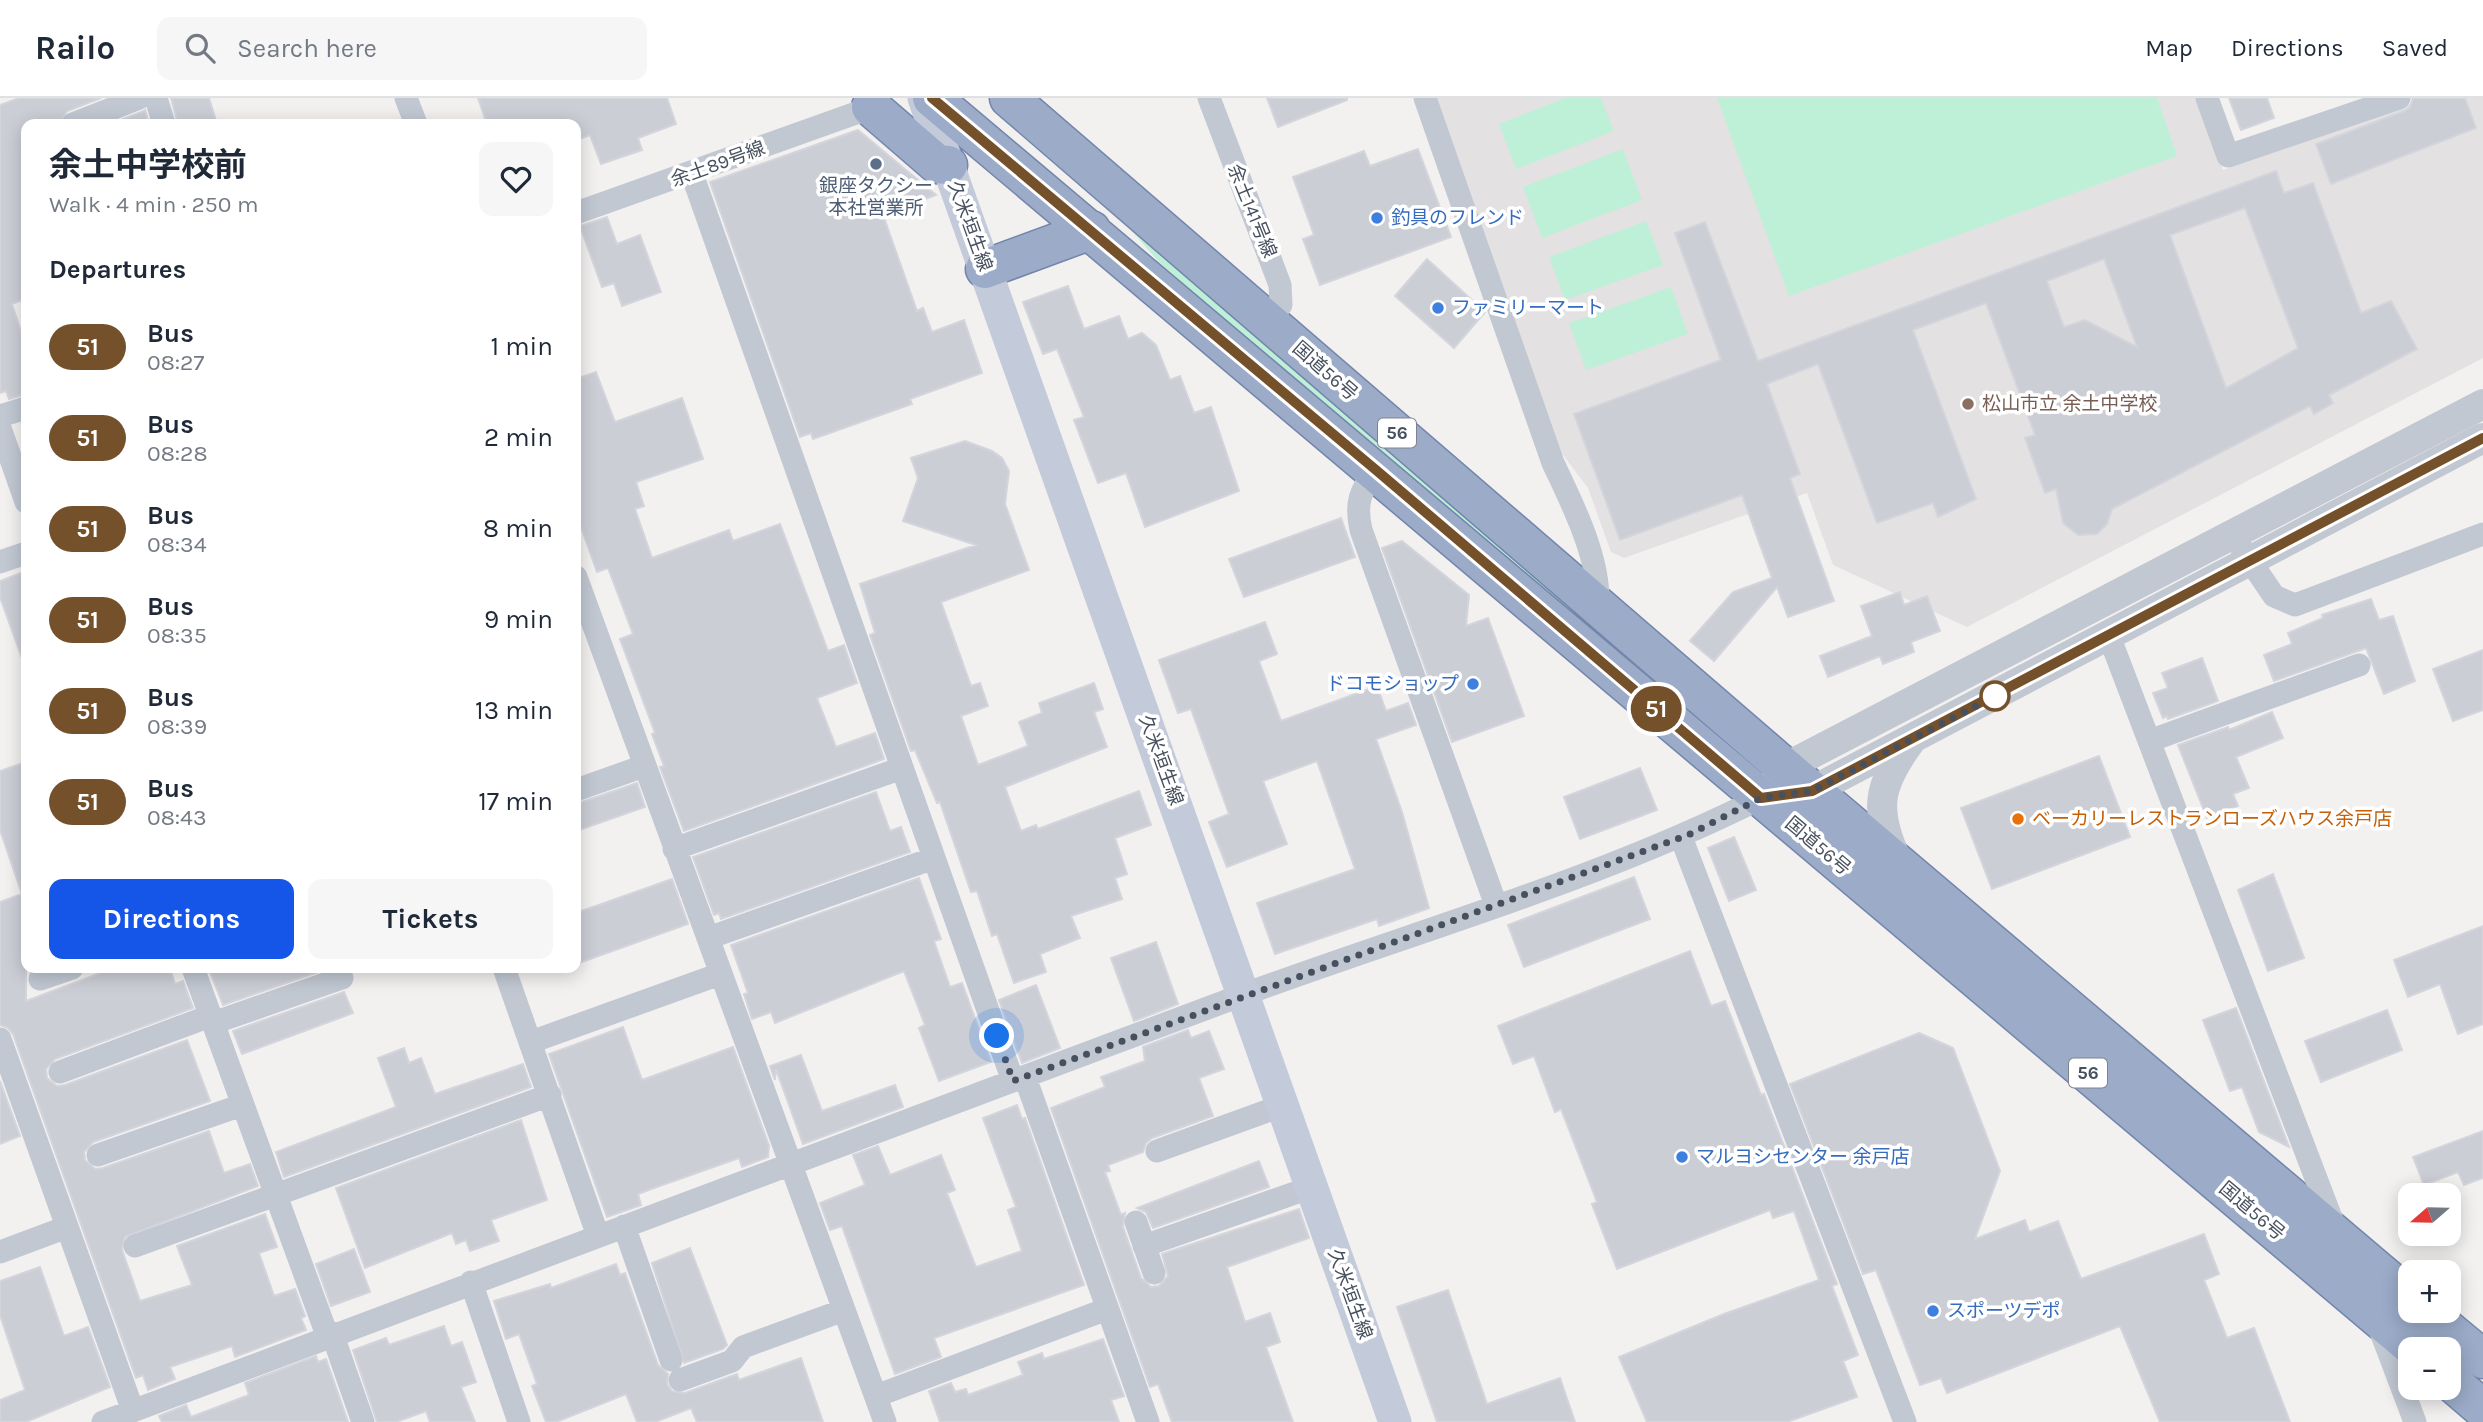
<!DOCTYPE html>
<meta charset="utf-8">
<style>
:root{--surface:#fff;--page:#f6f6f7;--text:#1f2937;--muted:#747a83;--line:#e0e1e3;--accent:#1555e7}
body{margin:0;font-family:Karla,"Noto Sans JP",sans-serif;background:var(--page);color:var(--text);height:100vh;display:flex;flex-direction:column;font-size:26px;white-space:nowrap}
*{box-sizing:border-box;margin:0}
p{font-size:23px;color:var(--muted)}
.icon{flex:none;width:38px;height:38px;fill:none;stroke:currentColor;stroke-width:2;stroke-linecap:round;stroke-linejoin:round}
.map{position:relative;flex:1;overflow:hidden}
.sheet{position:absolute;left:21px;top:21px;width:560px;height:854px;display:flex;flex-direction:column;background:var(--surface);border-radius:14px;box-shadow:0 4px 18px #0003}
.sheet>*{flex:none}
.badge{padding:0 14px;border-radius:23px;font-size:24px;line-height:46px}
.needle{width:46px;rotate:250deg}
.tools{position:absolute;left:2398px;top:1085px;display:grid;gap:14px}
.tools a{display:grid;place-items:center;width:63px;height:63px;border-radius:14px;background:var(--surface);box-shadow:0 4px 18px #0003;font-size:35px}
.you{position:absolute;width:35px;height:35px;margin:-18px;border:5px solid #fff;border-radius:50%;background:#1a73e8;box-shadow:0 0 0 10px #1a73e833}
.map>.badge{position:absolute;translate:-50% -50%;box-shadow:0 0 0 4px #fff}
h2{padding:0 28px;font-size:26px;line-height:63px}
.round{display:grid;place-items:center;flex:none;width:74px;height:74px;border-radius:14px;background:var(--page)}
.headline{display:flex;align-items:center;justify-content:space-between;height:119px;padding:0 28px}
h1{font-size:33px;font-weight:700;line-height:52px}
.primary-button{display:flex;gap:14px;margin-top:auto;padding:14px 28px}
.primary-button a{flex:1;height:80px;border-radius:14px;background:var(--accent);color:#fff;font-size:28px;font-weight:700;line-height:80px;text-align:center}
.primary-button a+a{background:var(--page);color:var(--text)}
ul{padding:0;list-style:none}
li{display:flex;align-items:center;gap:21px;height:91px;padding:0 28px}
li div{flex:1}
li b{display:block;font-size:26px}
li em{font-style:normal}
li .badge{min-width:77px;font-weight:700;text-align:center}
header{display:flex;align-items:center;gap:42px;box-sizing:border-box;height:98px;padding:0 35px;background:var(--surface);border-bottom:2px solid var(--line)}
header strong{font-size:33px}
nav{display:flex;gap:38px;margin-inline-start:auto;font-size:24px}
.search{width:490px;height:63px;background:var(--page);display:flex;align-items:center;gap:18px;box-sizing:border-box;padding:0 24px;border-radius:14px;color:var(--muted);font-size:26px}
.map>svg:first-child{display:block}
.education{fill:#e4e1e2}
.green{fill:#bef0d8}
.building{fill:#ccced6;stroke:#d4d5dc;stroke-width:2;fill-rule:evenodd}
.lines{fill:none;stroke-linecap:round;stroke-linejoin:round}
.trunk-casing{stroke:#7286ab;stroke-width:41}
.minor{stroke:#c1c8d2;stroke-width:23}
.tertiary{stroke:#c1c8d2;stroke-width:30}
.secondary{stroke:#c3cad9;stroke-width:33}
.trunk{stroke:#9babc8;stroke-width:38}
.line-casing{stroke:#fff;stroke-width:16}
.line{stroke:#74512b;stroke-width:10}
.walk{stroke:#47505e;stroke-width:7;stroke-dasharray:0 12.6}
.service-dot{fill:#5c6f8a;stroke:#fff;stroke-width:2.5}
.shop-dot{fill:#3f7fe0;stroke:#fff;stroke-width:2.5}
.education-dot{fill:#8d6e63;stroke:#fff;stroke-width:2.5}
.stop-dot{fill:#fff;stroke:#74512b;stroke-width:3.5}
.food-dot{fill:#e8710a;stroke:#fff;stroke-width:2.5}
.labels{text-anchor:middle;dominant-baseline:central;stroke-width:7;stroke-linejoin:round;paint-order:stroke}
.shield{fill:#fff;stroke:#7e848e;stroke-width:2}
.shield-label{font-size:18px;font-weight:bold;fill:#47505e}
.street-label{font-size:19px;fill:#47505e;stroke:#fff}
.service-label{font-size:19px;fill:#4e5e75;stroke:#fff}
.shop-label{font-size:19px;fill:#366cbe;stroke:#fff;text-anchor:start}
.education-label{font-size:19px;fill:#785e54;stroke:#fff;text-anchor:start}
.food-label{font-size:19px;fill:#c56008;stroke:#fff;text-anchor:start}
</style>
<header>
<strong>Railo</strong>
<div class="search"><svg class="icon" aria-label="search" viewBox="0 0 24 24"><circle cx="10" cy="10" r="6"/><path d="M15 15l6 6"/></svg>Search here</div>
<nav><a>Map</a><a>Directions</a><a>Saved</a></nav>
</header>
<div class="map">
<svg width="2483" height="1324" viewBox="0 0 2483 1324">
<rect width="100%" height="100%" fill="#f3f0f0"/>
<path class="education" d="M1432,0H2196L2223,72L2426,0H2483V260L1967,529L1833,467L1807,395L1624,460L1611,454L1588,390L1560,353Z"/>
<path class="green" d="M1565,0H1601L1614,33L1516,71L1499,26Z
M1717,0H2157L2177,58L1789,198Z
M1009,24L1119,115L1392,358L1574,509V513L1564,515L1384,364L1158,163L1118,117Z
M1623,51L1642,102L1542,140L1523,89Z
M1646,123L1663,167L1565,202L1549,159Z
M1671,189L1688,236L1586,272L1569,225Z"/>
<path class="building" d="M19,0H101L67,13L59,26H26V200L12,206L26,249V296L9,301L6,293L0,295V7Z
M171,0H209L217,26H178Z
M478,0H667L676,26L638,40L642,52L601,66L590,37L582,40L577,26H487Z
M1267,0H1347V2L1278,29Z
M2229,0H2267L2274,20L2241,32Z
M2413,0H2465L2476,30L2331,86L2316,46L2404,13L2410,9Z
M145,12L149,26H111L144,13Z
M858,32L936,97L883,117L917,213L923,210L932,234L964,222L982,275L910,301L912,306L813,341L811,335L800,339L710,84Z
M1418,51L1451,139L1320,187L1303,141L1314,137L1293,79L1364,53L1370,68Z
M2276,73L2284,95L2313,85L2361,215L2391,203L2417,251L2329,297L2333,305L2314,316L2310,308L2112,411L2107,426L2097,436L2078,437L2063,425L2056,391L2045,395L2025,340L2035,337L1986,205L1913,232L1976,401L1938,419L1933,405L1877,425L1818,266L1767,286L1800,376L1790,380L1834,503L1788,519L1777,489L1714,563L1690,543L1733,494L1772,480L1742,397L1620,442L1574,316L1721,262L1675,135L1705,124L1758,263ZM2245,110L2298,250L2226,290L2170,137ZM2104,161L2137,249L2085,222L2064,229L2047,183Z
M607,119L617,146L640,137L661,194L622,208L614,185L602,189L580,128Z
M1427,161L1485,214L1454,250L1395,198Z
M1068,188L1084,231L1119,218L1128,241L1142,235L1156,247L1170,282L1180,278L1194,315L1211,309L1239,393L1145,429L1126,375L1098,385L1074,322L1084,319L1057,251L1043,256L1023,204Z
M596,274L615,324L682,300L703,361L636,384L644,408L635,411L652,460L729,432L733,443L780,426L828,553L844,547L857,585L817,600L836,649L875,635L884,661L684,733L660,669L664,668L652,636L655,635L620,541L633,536L608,470L597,474L576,415V281Z
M965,343L992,353L1002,360L1009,373L1005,406L1029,472L941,504L971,588L980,585L988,608L961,618L978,667L1028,648L1019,624L1042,615L1039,605L1094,585L1103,611L1094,614L1107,649L1005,689L1021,733L1036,727L1038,731L1139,693L1151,727L1115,740L1127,776L1115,780L1122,801L1071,818L1080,840L1040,856L1046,874L1014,885L997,836L992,838L977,793L971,794L940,704L937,705L915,652L911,653L870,537L875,535L860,486L976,447L903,423L918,380L911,360Z
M1341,420L1355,459L1244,499L1229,461Z
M1402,443L1469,497L1466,528L1488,520L1524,618L1452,644L1382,450Z
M26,473V563H23L0,499V483Z
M1900,494L1904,507L1927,498L1940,533L1911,544L1914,554L1883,566L1880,558L1828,579L1820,558L1872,538L1861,508Z
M2371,501L2379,522L2393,518L2415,583L2384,596L2366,550L2274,583L2264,557L2292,546L2288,535L2323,520L2322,517Z
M1265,524L1277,556L1259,563L1281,623L1377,588L1386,613L1408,605L1416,627L1376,641L1402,714L1429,810L1379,828L1377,821L1275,856L1257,805L1355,771L1317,663L1263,683L1287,746L1227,769L1209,724L1229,716L1191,611L1178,615L1159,562Z
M2483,552V612L2453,623L2433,571Z
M2202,560L2218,603L2168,621L2167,618L2163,620L2153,595L2168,590L2162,575Z
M2272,614L2283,640L2236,659L2249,690L2233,696L2238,708L2207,720L2178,647L2228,629L2229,632Z
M2099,658L2130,739L1992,791L1961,710Z
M26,664V903L114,870H170L175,886L183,883L193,910L55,961L46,971L47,980L57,988L65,987L187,942L210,1003L93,1044L84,1054L85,1062L95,1071L103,1070L209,1033L224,1075L250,1066L258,1088L125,1139L122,1152L140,1203L192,1187L177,1148L265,1116L277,1149L259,1155L274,1198L295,1191L305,1218L301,1220L306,1232L235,1259L232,1248L170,1269L175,1281L148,1292L143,1277L136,1280L13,936L8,930L0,927V804L22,796L0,732V673Z
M1640,670L1657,712L1580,741L1564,699Z
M637,685L645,709L576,733V706Z
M876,694L890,733L901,729L910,754L721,821L719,815L714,817L693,759Z
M1734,739L1756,792L1729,803L1708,750Z
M2273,776L2304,860L2268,873L2238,792Z
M1634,779L1650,821L1524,869L1508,827Z
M919,780L941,841L934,843L950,889L962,885L991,964L939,983L919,930L925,927L904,873L775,925L771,914L752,921L744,896L748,895L731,847Z
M672,781L688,826L576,866V815Z
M2483,828V926L2458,936L2440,886L2408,899L2394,862Z
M1156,844L1178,906L1134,923L1111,860Z
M1690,853L1711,908L1725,903L1761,997L1764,996L1837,1186L1832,1188L1858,1257L1843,1263L1857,1299L1787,1324H1647L1619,1259L1724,1216L1819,1182L1794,1113L1773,1120L1770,1112L1617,1171L1592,1106L1597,1104L1561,1011L1555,1014L1534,958L1513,966L1498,928Z
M223,870H329L223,907L210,874Z
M1036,887L1060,950L1022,965L999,902Z
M344,894L353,915L242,956L233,933Z
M2236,910L2289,1049L2259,1034L2242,989L2230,993L2203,922Z
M2387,912L2402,952L2321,984L2305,943Z
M623,929L642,982L733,949L769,1048L768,1059L742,1069L739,1060L654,1090L638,1096L641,1107L607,1119L549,956Z
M1188,932L1191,940L1209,933L1224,971L1199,980L1213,1018L1152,1040L1146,1045L1143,1054L1108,1067L1110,1073L1105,1074L1121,1117L1125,1115L1123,1129L1141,1180L1151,1189L1159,1188L1168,1178L1162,1156L1299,1111L1309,1140L1227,1169L1245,1224L1270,1215L1280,1244L1266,1249L1293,1324H1172L1158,1286L1150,1289L1051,1010L1105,989L1101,979L1145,963L1143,949Z
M1919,935L1953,950L2000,1073L1975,1141L2025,1122L2029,1134L2058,1123L2081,1181L2204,1136L2219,1176L2204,1182L2227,1240L2254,1230L2290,1324H2160L2120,1228L1947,1295L1941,1280L1920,1287L1876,1172L1863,1176L1790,986Z
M404,950L409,965L421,960L435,996L523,966L531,989L284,1079L276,1054L396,1009L378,960Z
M801,957L822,1013L895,987L903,1009L803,1046L776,971L775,982L770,968Z
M0,983L20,1038L0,1046Z
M1017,1007L1022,1021L1025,1020L1084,1187L934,1240L941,1259L895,1276L842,1128L830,1132L820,1105L865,1087L853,1057L878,1048L890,1077L941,1057L955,1092L947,1095L976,1169L1022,1153L1008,1112L1016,1109L983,1020Z
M521,1022L547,1102L491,1122L499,1143L470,1153L466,1142L456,1146L452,1135L365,1170L336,1090Z
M2483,1033V1080L2464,1087L2458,1074L2424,1087L2413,1059Z
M1259,1063L1269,1089L1153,1130L1146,1114L1137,1110Z
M690,1150L727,1247L723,1251L684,1265L652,1165Z
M354,1151L370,1194L331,1208L316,1166Z
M616,1166L620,1177L625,1175L658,1267L668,1276L667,1286L672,1293L685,1295L737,1276L739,1282L801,1260L823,1324H697L691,1310L655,1324H637L626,1296L556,1324H546L532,1288L537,1286L519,1236L506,1241L494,1203L550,1186L551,1190Z
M40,1169L64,1238L88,1229L110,1289L26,1324H0V1302L25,1292L0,1217V1183Z
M1448,1192L1487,1306L1560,1280L1575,1324H1437L1397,1209Z
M444,1228L451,1248L462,1244L476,1284L461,1289L475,1324H430L426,1313L396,1324H377L353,1252L386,1240L389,1247Z
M1103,1241L1124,1298L1111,1302L1119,1324H940L929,1293L951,1285L955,1294L966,1291L968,1297L1023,1277L1018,1264L1042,1255L1044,1261Z
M316,1258L318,1264L326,1261L348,1324H162L159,1318L186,1307L191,1319L249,1297L245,1285Z"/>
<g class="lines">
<g class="trunk-casing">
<path id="trunk" d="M932,0L2415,1251
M1009,0L1812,693L2410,1200
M871,9L937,66L948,67
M985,171L1091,132
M2425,1213L2483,1261
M2448,1281L2483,1311"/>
</g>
<path class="minor" d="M156,0L164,26
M406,0L416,26
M1209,0L1280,187L1281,207L1268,223
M1425,0L1553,365C1572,405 1603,466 1597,510
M2207,0L2228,58L2399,0
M73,26L139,0
M692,76L1013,983
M576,115L859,14
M0,318L26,310
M0,330L26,404
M1376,372C1360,393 1355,405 1361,432L1496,807
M2242,451L2274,498L2295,507L2483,436
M0,464L26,455
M576,479L885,1324
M2109,538L2335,1130
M2149,643L2359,567
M576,692L644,668
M1681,739L1905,1324
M674,751L902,670
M708,840L934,760
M193,870L327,1237
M504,870L598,1138
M40,881L72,870
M213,925L342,880
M0,941L133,1313
M531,944L720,876
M60,974L210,918
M1025,979L1148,1324
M1157,1053L1284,1007
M98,1057L242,1007
M1136,1124L1154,1175
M624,1128L671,1262
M135,1148L550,997
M1144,1148L1312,1089
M0,1154L67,1129
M471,1184L519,1324
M2378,1226L2415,1324
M332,1235L363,1324
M680,1282L732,1263L743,1249L844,1212
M876,1298L1107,1211
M103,1324C480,1180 859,1041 1237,899C1412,834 1594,784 1761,700"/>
<path class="tertiary" d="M1772,686L1786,669L2483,306
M1793,695L1812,693L2483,340
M1897,763C1874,712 1877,689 1910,644"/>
<path class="secondary" d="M924,0L1395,1324"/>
<use href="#trunk" class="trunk"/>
</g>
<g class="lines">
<g class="line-casing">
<path id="line" d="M932,0L1376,372L1761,700L1812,693L2483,340"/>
</g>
<use href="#line" class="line"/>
<path class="walk" d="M997,938L1013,983L1688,737L1761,700L1812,693L1995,598"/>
</g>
<circle class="service-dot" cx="876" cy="66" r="7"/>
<g class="shop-dot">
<circle cx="1377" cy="120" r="7"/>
<circle cx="1438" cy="210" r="7"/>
<circle cx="1473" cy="586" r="7"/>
<circle cx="1682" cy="1059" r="7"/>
<circle cx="1933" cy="1213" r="7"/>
</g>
<circle class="education-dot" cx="1968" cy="306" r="7"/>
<circle class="stop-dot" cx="1995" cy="598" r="14"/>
<circle class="food-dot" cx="2018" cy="721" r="7"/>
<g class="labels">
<g class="shield">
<rect x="1378" y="320.5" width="38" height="29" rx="5"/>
<rect x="2069" y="960.5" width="38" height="29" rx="5"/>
</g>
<g class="shield-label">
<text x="1397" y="335">56</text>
<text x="2088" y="975">56</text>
</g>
<g class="street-label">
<text transform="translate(718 66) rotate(-20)">余土89号線</text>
<text transform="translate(1252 113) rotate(68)">余土141号線</text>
<text transform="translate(970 128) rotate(70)">久米垣生線</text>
<text transform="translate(1325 273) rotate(41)">国道56号</text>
<text transform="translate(1161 662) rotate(70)">久米垣生線</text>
<text transform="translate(1818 748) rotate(40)">国道56号</text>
<text transform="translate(2252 1113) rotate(40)">国道56号</text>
<text transform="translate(1350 1196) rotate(70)">久米垣生線</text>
</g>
<g class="service-label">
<text x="876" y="88">銀座タクシー<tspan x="876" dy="22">本社営業所</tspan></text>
</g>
<g class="shop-label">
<text x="1391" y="120">釣具のフレンド</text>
<text x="1452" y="210">ファミリーマート</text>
<text x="1459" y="586" text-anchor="end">ドコモショップ</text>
<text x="1696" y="1059">マルヨシセンター 余戸店</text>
<text x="1947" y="1213">スポーツデポ</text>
</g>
<g class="education-label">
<text x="1982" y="306">松山市立 余土中学校</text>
</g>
<g class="food-label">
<text x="2032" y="721">ベーカリーレストランローズハウス余戸店</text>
</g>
</g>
</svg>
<div class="tools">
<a><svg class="needle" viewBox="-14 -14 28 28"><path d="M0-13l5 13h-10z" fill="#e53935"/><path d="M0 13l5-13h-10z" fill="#747a83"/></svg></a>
<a>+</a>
<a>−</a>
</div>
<div class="you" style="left:997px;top:938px"></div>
<b class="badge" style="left:1656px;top:611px;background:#74512b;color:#fff">51</b>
<section class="sheet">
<div class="headline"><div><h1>余土中学校前</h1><p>Walk · 4 min · 250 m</p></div><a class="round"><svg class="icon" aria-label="heart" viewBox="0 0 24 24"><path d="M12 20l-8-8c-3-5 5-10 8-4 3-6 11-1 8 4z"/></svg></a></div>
<h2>Departures</h2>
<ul>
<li><span class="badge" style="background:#74512b;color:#fff">51</span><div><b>Bus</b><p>08:27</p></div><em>1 min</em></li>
<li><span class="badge" style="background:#74512b;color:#fff">51</span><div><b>Bus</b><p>08:28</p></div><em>2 min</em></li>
<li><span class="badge" style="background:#74512b;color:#fff">51</span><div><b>Bus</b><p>08:34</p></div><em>8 min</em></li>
<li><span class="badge" style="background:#74512b;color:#fff">51</span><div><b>Bus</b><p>08:35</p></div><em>9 min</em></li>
<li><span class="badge" style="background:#74512b;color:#fff">51</span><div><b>Bus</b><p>08:39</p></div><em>13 min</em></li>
<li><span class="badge" style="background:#74512b;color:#fff">51</span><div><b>Bus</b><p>08:43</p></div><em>17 min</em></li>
</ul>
<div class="primary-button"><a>Directions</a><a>Tickets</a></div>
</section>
</div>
